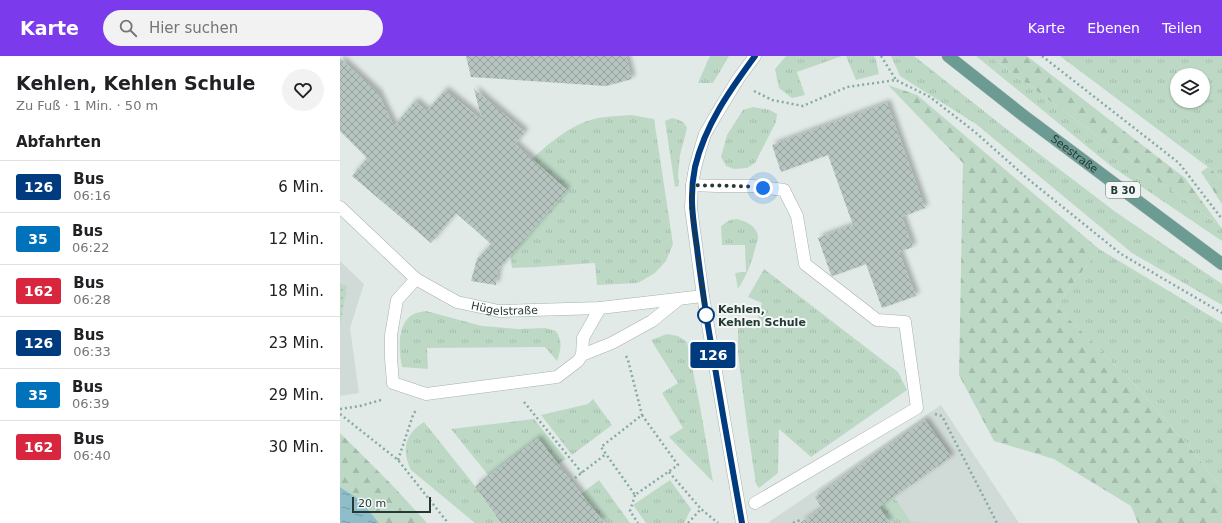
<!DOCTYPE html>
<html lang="de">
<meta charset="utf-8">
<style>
:root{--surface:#fff;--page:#f2f2f2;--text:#202124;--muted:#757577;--line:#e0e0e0;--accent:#7c3aed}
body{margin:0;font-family:"DejaVu Sans",sans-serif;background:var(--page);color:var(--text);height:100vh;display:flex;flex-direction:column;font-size:15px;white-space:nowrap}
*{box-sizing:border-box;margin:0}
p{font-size:13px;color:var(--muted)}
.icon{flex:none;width:22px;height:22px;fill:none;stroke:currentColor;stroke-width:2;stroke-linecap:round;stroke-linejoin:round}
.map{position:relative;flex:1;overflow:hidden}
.sheet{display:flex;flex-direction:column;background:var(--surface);width:340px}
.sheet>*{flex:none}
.badge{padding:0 8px;border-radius:3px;font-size:14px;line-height:26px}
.buttons{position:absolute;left:830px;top:12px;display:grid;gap:8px}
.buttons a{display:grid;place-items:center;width:40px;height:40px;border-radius:50%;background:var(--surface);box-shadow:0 1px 3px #0004;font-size:20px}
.scale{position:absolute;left:12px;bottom:10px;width:79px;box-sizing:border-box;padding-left:4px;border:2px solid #243935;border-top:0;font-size:11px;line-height:14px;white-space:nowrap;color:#243935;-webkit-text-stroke:3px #f2f7f5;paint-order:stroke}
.you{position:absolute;width:20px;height:20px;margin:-10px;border:3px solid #fff;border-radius:50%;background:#1a73e8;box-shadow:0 0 0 6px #1a73e833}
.map>.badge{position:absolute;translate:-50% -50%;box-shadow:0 0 0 2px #fff}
h2{padding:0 16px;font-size:15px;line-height:36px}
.round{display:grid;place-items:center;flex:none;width:42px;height:42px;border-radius:21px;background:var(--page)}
.headline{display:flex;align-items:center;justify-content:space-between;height:68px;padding:0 16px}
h1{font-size:19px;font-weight:700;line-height:30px}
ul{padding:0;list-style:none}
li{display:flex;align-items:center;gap:12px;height:52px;padding:0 16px;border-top:1px solid var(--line)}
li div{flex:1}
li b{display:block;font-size:15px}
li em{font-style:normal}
li .badge{min-width:44px;font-weight:700;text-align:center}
header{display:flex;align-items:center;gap:24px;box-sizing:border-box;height:56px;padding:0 20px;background:var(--accent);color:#fff}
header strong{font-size:19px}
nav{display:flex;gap:22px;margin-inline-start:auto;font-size:14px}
.search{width:280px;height:36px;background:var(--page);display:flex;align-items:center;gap:10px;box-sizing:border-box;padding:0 14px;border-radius:22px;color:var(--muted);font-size:15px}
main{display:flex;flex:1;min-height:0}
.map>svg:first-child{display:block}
.built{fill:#d0dad6}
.grass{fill:url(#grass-tufts);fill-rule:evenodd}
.forest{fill:url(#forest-firs)}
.park{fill:url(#park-dots)}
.water{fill:url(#water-ripples)}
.building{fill:url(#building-cross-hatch);filter:url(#shadow)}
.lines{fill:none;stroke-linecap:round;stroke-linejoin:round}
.service-casing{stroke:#a5b1ae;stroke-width:13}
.minor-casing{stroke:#a5b1ae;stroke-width:13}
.primary-casing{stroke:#bdc4c2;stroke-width:13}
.path{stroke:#85aaa1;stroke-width:2.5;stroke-dasharray:2 3;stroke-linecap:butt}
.service{stroke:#fff;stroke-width:12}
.minor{stroke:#fff;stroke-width:12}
.primary{stroke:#6b9b92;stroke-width:12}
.line-casing{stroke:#fff;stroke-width:9}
.line{stroke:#003b80;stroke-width:6}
.walk{stroke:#243935;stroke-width:4;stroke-dasharray:0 7.2}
.stop-dot{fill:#fff;stroke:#003b80;stroke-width:2}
.labels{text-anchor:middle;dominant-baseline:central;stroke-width:4;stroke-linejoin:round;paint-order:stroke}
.shield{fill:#f2f7f5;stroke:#62726f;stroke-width:1}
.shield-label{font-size:10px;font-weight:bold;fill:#243935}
.street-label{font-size:11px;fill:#243935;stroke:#f2f7f5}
.stop-label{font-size:11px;font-weight:bold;fill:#243935;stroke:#f2f7f5;text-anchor:start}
</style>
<header>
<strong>Karte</strong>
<div class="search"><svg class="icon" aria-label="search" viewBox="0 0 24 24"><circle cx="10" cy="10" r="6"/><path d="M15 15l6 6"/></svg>Hier suchen</div>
<nav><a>Karte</a><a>Ebenen</a><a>Teilen</a></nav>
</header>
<main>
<section class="sheet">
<div class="headline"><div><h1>Kehlen, Kehlen Schule</h1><p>Zu Fuß · 1 Min. · 50 m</p></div><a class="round"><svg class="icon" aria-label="heart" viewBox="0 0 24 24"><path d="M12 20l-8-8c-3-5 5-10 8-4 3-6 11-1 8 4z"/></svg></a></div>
<h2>Abfahrten</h2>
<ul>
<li><span class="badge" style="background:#003b80;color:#fff">126</span><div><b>Bus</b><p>06:16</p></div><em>6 Min.</em></li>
<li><span class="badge" style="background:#0072bc;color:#fff">35</span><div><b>Bus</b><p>06:22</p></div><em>12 Min.</em></li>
<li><span class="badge" style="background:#d7263d;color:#fff">162</span><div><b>Bus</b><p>06:28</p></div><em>18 Min.</em></li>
<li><span class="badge" style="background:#003b80;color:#fff">126</span><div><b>Bus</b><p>06:33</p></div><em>23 Min.</em></li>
<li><span class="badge" style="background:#0072bc;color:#fff">35</span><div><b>Bus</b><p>06:39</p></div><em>29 Min.</em></li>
<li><span class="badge" style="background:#d7263d;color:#fff">162</span><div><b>Bus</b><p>06:40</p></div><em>30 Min.</em></li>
</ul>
</section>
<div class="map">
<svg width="882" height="467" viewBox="0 0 882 467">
<defs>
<pattern id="grass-tufts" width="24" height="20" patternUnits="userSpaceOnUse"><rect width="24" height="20" fill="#bdd9c6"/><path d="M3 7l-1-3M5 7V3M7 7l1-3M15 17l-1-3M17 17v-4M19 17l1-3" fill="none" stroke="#a2bbab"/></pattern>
<pattern id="forest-firs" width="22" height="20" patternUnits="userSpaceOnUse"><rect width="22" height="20" fill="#bdd9c6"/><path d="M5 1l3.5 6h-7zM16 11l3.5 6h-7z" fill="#a2bbab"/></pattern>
<pattern id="park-dots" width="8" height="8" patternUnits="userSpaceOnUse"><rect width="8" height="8" fill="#bdd9c6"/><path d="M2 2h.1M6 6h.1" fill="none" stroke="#a2bbab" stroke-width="1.8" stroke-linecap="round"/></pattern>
<pattern id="water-ripples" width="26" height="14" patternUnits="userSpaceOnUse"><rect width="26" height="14" fill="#8fbdca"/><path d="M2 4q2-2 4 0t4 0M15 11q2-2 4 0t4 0" fill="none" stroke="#759ba5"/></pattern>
<pattern id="building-cross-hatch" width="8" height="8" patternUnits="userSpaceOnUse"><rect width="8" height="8" fill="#b7c5c0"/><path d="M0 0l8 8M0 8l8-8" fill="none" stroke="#95a19d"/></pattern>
<filter id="shadow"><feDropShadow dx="3.5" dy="-3.5" stdDeviation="2" flood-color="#0004"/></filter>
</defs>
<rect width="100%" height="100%" fill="#e1eae7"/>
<path class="built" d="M0,205L24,228L10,272L19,337L0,340Z
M601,349L679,467H430L429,466Z"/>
<path class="grass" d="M370,0H389L373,27H358Z
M446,0H502L457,16L465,39L452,42L439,32L435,13Z
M506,0H534L536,4L539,18L516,24Z
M551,0H574L664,71L777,157L882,228V249L792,197L636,68L560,20Z
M636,0H649L880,170L882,172V185L771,110Z
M720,0H882V123L868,111ZM837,19H863V45H837Z
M413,51L430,54L437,58L436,66L415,107L407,112L394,113L386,110L381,101L387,79L403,54Z
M291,59L314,63L333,188L326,205L315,217L298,227L257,229L255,207L197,211L172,212L170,199L227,134L192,103C209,87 231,69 254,63C266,60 279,60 291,59Z
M332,62C340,64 344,65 347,72L340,99L338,119L339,130L335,131L325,65Z
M397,163C405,165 417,170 418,180C418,183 417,187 416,189C412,206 407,219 398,233L395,217L406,216L405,189H382L381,170L390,164Z
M759,193L882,267V432L842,382L794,328L716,250Z
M424,213L558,316L567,334L471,401L439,373L438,417L419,432L416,428L407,369L398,297V266L415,273L422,247L408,241Z
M86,255L142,270L178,273L205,272L216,275C223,286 221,293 217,305L205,291L87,292L88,313L62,311C59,296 56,266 74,258C77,256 82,256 86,255Z
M327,278L338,280L347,286L360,350L373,426L329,381L343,372L322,337L338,327L311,284Z
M253,343L272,369L232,399L201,359L248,348Z
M194,363L226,403L218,408L149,420L111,373Z
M84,366L135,430L161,467H135L71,414C61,393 65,378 84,366Z
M259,424L290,467H257L262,463L241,438Z
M330,424L351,453L344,467H306L293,449Z
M554,441L571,466L584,467H550L539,451Z"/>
<path class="forest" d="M649,0H687L845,122L880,170Z
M548,29L577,39L759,193L716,250L794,328L842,382L882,432V467H798L791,450L714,403L654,385L619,319L623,107Z
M868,111L882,123V148L861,116Z
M0,377L52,429L87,467H39L19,443L0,431Z"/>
<path class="park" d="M0,227L7,231L0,269Z"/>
<path class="water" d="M0,431L19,443L39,467H0Z"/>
<path class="building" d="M126,0H286L292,23L266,30L131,21Z
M0,2L38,37L54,70L75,45L87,55L105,34L142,64L134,33L185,76L175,88L227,134L158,214L156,229L131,225L137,203L151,188L116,157L91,187L12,120L27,102L0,75Z
M547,47L585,152L562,161L573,191L559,196L576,240L542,252L526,208L493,220L491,219L478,182L513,169L488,99L441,116L432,89Z
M585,364L611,401L539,451L550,467H460L482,452L475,441Z
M198,382L231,425L264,467H161L135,430Z"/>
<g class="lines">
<g class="service-casing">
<path id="service" d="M352,129L376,130H413L444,134L457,160L465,208L537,264L565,266L577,352L415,447
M76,223L57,244L51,279V302L53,327L86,338L217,321L238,305L242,299L243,282L260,252
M242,299L272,287L312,265L339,243"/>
</g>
<g class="minor-casing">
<g id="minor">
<path id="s1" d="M0,151L76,223L117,246L159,255L260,252L363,240"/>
<path d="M402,467L363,240L351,152L352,129L355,112L360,94L365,78L376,59L398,23L415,0"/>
</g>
</g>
<g class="primary-casing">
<g id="primary">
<path id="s2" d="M608,0L684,60L882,208"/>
</g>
</g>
<path class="path" d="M541,0L556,24
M702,0L839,107L882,163
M414,35L432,44L463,50L507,31L556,24L590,41L635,76L688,123L781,198L882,257
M286,300L288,304L302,359
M184,346L242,417
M0,353L20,350L41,344L42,343
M0,358L58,404L108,467
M595,358L602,360L657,467
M302,359L338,409L295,439L261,391Z
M58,404L73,359L76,354
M329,416L361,453
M231,425L266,398
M295,439L290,455L298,467
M348,467L361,453L378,467
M453,467L460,464"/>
<use href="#service" class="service"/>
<use href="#minor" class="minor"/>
<use href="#primary" class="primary"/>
</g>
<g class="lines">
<g class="line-casing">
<path id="line" d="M402,467C390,401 379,336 368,270C364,244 360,218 357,192C353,163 349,141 355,111C365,69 390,34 415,0"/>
</g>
<use href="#line" class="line"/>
<path class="walk" d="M366,259L351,152L352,129C376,130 400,129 423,132"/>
</g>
<circle class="stop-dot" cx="366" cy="259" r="8"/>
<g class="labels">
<rect class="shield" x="766" y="126" width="34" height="16" rx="3"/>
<g class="shield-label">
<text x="783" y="134">B 30</text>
</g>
<g class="street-label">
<text stroke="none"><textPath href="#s2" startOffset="160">Seestraße</textPath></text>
<text stroke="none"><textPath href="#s1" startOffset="200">Hügelstraße</textPath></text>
</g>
<g class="stop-label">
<text x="378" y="253">Kehlen,<tspan x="378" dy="13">Kehlen Schule</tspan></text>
</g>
</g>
</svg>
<div class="buttons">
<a><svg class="icon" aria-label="layers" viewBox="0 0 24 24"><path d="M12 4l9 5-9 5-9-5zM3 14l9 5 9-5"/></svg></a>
</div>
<div class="scale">20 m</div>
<div class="you" style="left:423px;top:132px"></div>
<b class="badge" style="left:373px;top:299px;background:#003b80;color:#fff">126</b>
</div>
</main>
